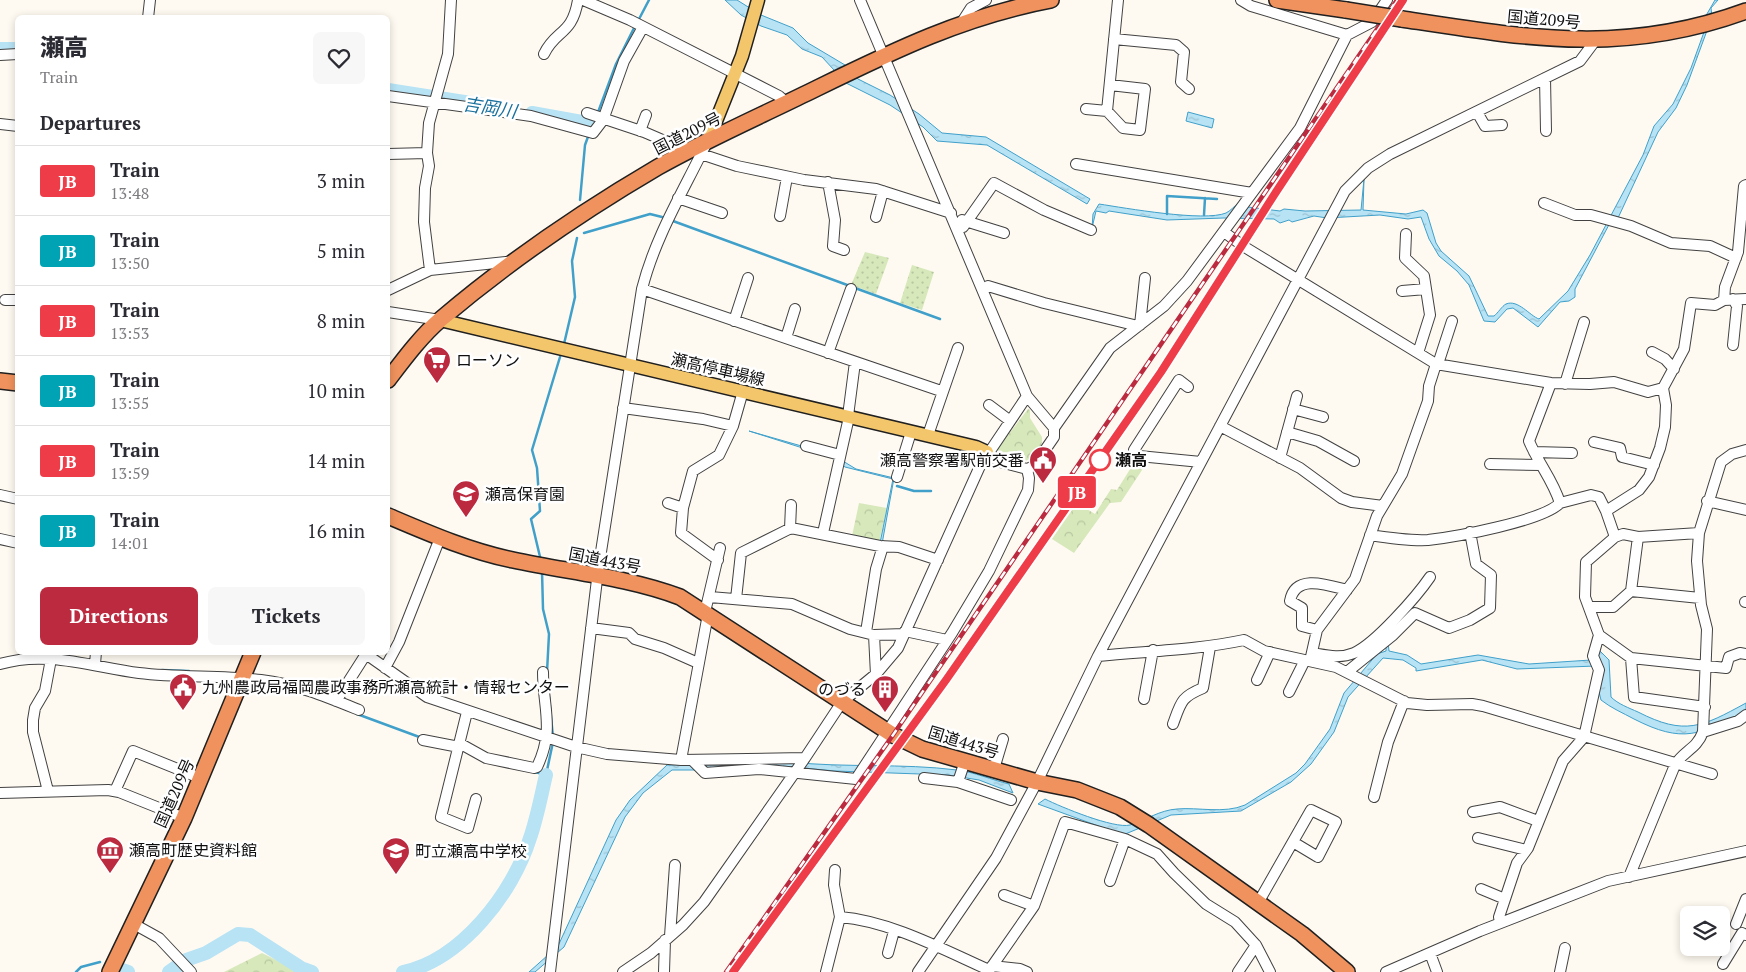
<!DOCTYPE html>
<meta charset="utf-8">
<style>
:root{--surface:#fff;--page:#f7f7f7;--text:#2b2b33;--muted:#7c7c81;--line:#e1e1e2;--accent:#bb2a3f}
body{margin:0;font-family:"PT Serif","Noto Sans JP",serif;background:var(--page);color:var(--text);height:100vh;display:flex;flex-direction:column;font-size:19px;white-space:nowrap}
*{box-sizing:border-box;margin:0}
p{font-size:16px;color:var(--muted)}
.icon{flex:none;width:28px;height:28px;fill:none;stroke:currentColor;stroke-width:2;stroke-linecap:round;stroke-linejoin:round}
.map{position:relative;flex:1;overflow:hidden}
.drawer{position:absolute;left:15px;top:15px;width:375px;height:640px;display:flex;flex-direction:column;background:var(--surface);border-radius:8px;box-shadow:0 2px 8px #0003}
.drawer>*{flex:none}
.badge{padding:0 10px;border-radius:4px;font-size:18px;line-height:32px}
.fabs{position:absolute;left:1680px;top:906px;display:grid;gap:10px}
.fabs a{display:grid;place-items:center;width:50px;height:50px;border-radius:8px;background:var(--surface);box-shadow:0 2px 8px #0003;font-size:25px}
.map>.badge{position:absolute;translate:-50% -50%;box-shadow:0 0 0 2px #fff}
h2{padding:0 25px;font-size:19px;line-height:45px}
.round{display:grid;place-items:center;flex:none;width:52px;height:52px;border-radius:8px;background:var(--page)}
.summary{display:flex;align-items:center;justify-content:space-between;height:85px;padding:0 25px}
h1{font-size:24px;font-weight:800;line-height:38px}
.action{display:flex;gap:10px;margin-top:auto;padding:10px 25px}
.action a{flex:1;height:58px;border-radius:8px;background:var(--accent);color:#fff;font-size:20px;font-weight:800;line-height:58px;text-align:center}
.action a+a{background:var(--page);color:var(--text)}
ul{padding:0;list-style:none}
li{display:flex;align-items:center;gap:15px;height:70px;padding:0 25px;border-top:1px solid var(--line)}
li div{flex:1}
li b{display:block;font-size:19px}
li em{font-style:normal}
li .badge{min-width:55px;font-weight:700;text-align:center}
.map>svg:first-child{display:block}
.grass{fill:url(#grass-dots)}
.park{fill:url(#park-crowns)}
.water{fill:url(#water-ripples);stroke:#40a0ca}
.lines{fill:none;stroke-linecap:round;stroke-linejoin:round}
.stream{stroke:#40a0ca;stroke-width:2.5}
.river{stroke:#b7e3f5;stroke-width:14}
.minor-casing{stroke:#424242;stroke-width:12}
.major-casing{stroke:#202020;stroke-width:15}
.highway-casing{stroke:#202020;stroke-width:18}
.minor{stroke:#fff;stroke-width:10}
.major{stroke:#f4c66b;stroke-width:12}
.highway{stroke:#f0925d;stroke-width:15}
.rail-casing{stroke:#bb2a3f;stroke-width:4.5}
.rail{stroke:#fff;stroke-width:2.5;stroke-dasharray:8;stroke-linecap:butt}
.highway-bridge-casing{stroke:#202020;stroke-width:18;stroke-linecap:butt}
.highway-bridge{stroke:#f0925d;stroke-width:15}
.line-casing{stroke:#fff;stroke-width:11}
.line{stroke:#ee3d49;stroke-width:8}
.stop-dot{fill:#fff;stroke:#ee3d49;stroke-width:2.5}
.labels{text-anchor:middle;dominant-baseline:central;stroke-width:5;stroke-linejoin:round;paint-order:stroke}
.street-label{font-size:16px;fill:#0f0f0f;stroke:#fff}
.poi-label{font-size:16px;fill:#0f0f0f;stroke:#fff;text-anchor:start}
.stop-label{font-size:16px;font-weight:bold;fill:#0f0f0f;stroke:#fff;text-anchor:start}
.water-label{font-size:18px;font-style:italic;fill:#1b719e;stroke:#fff}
</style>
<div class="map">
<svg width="1746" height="972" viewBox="0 0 1746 972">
<defs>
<pattern id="grass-dots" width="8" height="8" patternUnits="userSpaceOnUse" patternTransform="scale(1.25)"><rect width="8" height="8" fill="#d7e8bb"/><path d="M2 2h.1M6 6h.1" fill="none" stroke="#b7c6a0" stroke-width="1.8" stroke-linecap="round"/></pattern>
<pattern id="park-crowns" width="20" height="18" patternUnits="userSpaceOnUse" patternTransform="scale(1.25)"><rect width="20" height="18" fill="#d7e8bb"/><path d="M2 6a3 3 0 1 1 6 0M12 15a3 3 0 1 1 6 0" fill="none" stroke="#b7c6a0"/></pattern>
<pattern id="water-ripples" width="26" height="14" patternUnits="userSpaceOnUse" patternTransform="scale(1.25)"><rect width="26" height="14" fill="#b7e3f5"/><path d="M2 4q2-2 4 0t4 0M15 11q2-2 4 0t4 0" fill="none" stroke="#9cc2d1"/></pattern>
</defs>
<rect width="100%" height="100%" fill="#fffaf1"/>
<path class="grass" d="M865,252L889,258L876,294L851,285Z
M912,265L934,272L922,310L900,303Z"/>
<path class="park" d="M1028,409L1030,410V418L1042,437C1044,462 1007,472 997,452L998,448Z
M1146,464L1121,502L1110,503L1074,553L1052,539L1077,503L1095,514L1111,489L1117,490L1132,466Z
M859,503L887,508L879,543L852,536Z
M262,953L301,972H224Z"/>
<path class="water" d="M725,0H737L761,15L793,28L808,43L845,65L858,79L890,95L919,114L942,133L986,137L1090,199L1087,204L987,145L937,141L923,127L890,105L846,83L822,57L802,49L787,35L761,26L741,15Z
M1715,0H1718L1711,8L1712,17L1687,85L1676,108L1658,132L1618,218L1612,219L1575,289V297L1569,301L1560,302L1538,327L1513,308L1507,309L1495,322L1484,321L1469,285L1457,271L1439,256L1429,239L1421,217L1408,219L1380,215L1327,218L1314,216L1292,222L1289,220L1280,223L1274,219L1224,218L1167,220L1109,211L1106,213L1096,211L1092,228L1093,214L1099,204C1125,208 1204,222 1226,213C1230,211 1235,206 1238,203L1240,206L1280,211L1284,209L1305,211L1361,210L1364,179L1363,210L1406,214L1423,210L1427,213L1436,243L1441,251L1469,276L1488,316H1494C1498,313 1502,306 1506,304C1518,299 1530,316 1539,319L1568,291L1590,255L1643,155L1654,126L1673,104L1691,68L1704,32V19Z
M1188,112L1214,119L1212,128L1186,121Z
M749,431L833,455L856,469L894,478L882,544L880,543L893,479L845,467L831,457Z
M1386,642H1388L1389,651L1407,655L1421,664L1478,655L1529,664L1591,660L1599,650L1609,660L1611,697C1618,704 1629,708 1638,712C1685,736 1702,727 1746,703V711C1700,735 1683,744 1634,719C1623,713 1611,708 1601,700L1599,692L1602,665L1601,663L1596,666L1517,669L1482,660L1416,671V668L1403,660L1383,658L1348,697L1334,732L1311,764L1291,782L1241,811L1171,815L1123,835L1038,804L1045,799C1061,807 1114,829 1130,825C1146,820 1160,810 1177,809C1198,807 1224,814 1245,805L1296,773L1305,764L1330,729L1344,693L1377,654L1386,651Z
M790,762C846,768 902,763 957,770C974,772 992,780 1009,784L1013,793L979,780L948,775L835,771L783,766L782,769L758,765L708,770H672L643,793L625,817L564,947L535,972H529L558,946L616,820L630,800L667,765Z"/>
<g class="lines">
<path class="stream" d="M638,21L649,0
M597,115L616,64L635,26
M580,200L585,145L589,134
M1167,214V196L1217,199
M1204,215L1205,198
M673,221L850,286
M584,233L650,214L662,217
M855,288L940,319
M564,344L575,297L572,261L577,238
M897,486L914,491H931
M541,561L531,519L540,511L537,468L532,450L560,357
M542,571L543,609L549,634L547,672
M162,670L189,671
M549,697L553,737
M357,714L422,738
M535,772L546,775L553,742
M76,972L81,967L100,962"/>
<path class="river" d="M0,49H18
M388,90L509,109
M532,113L593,124
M122,970L128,972
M169,972L186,960L206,953L238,934L250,935L301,968L312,972
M403,972C461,960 513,893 530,838C537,818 541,796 546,775"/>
<g class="minor-casing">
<path id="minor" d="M583,0L630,20L779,96L787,103
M860,0L1027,396L1054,428V437L1034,466L1027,469L1000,462L987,452
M1241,0L1251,6L1347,35
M148,18L150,0
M962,22L971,8L986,0
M1114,39L1176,45L1184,52L1181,82L1189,89
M544,54C556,29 572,36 578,0
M0,55L18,54
M1545,78L1546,131
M388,96L531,116L593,133L603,120L624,61L643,27
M1086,109L1107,111L1118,0
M1107,111L1123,128L1140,130L1145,89L1110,85
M1477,112L1485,126L1502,125
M587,113L644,132L688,151
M0,124L18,126
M640,131L646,115
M388,154L427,153
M701,154L737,166L804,180L876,189L951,213
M1076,164L1252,193
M828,182L835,220L833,246L844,250
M678,198L722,213
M1544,203L1575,215H1591L1631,226L1671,243L1710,246L1736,258
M780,216L787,177
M876,217L883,191
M962,220L1004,233
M963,227L994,183L1044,210L1091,230
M1224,232L1243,246L1436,364L1551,383L1590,384L1614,382L1648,392L1663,388
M1406,234L1405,258L1424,276L1430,315L1418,353
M430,270L424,222L425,188L429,166L427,153L429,123L448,54L451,0
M988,286L1044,303L1138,326
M642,289L941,391
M388,290L430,270L514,261
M1402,291L1426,289
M1733,299L1737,306L1733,345
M5,300H18
M1724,300L1725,287L1738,252L1744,186L1746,185
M388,312L440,320
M734,321L748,278
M1140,325L1145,278
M786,338L795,309
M1652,352L1665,359L1674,369
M828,353L851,289
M1438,364L1452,321
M1565,384L1584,322
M989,405L1009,420
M623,408L703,419L733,426
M1293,409L1323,417
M848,416L855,362
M1220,426L1300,468L1341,498L1352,502L1383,506
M1054,428L1110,348L1164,306L1187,281L1300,128L1347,35L1372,22L1387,0
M1287,432L1318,441L1354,461
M928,435L958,348
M1594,442L1620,448L1622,457L1654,465
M806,446L840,455
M1134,450L1179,380L1188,387
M1534,452L1572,453
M1139,456L1201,462
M1280,458L1297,396
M1490,464L1541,465
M897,477L911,432
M0,495L18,499
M1707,501L1746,510
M668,503L683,508L681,533L718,560
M1560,503L1591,495L1599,497L1606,511
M683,508L693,471L719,455L733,426L743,391
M790,529L791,505
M823,533L849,417
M1370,535C1389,538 1409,541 1428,540C1455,537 1543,521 1560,503C1553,480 1538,463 1529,441L1551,383
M1615,537L1623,534L1638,537L1699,533
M1638,537L1631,591L1700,598
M0,539L18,543
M710,597L792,604L850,629L874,635L904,634
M736,599L741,553L791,528L880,546L899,547L938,560
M1745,602H1746
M1589,607H1613L1631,591
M705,612L720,548
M591,628L629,633L635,639L664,648L698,663
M1317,630L1302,626V608L1290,601C1295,573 1328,585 1347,590
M905,631L947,640
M866,632L876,569L883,546
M874,635L876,675
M1599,635L1631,658L1726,668L1729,657L1740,653L1746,654
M363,652L427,697L576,747L607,754L681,760L805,758
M1312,653C1325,655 1340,659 1354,653C1375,644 1417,596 1430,577
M1098,656C1147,651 1197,650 1244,640L1264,651L1336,667L1407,703L1427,705L1472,704L1483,706L1712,774
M1631,658L1634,697L1705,707
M1310,661L1317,630L1355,579L1377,516L1402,474L1428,401L1429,386L1436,364
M0,664C46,650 93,667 139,673C180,678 221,675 261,680C296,684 327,697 359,710
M95,664L96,652
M385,668L399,642L440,538
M1347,672L1393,635L1415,613L1449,628L1470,620L1490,608L1491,575L1476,564L1470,532
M1257,680L1270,652
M1289,692L1305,660
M1144,699L1153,650
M336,701L366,654
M467,712L441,817L468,828L476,799
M1173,724C1181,702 1181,697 1203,688L1210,647
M1703,732L1738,721L1746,715
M423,740L459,747
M459,743L486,758L534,768L537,767C555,729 543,709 543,672
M681,760L708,614
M692,760L705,773L759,769L856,779L952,633L989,571L1028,490L1029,478L1027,469
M994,769L1003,739
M924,778L958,782L965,761
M958,782L1011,800
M48,791L33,732V720L35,708L45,691L51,659
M115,791L133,751L200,778
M0,793L108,790L119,792L184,818
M1374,797L1388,742L1404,701
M1473,812L1500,807L1538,821
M1478,838L1526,850
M1125,839L1157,854L1174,873L1206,904L1235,922L1256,945
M835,870L834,885L840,917
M1629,877L1675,765C1684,750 1696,750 1703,732L1707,629L1701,605L1697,561L1699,533L1721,462L1732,454L1746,450
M1481,889L1505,899
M1004,895L1034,906
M1258,903L1311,810L1336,822L1318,857L1293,842
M132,923L159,938L191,972
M1500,923L1499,917L1517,863L1528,848L1563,761L1584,737L1599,670L1593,656L1599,635L1585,597L1586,562L1615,537L1606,511L1639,490L1649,477L1660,448L1665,427L1666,405L1663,388L1684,349L1691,303L1715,305L1724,300L1746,299
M1736,924L1746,899
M670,936L675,865
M888,953L894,931
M1430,953L1437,972
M1723,964L1742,933L1746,935
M992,966L1020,969L1027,972
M550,972L598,571L642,289C655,237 684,190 707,142
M623,972L651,953L683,925L704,902L805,758L842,702L876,674L898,648L980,466L1027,396
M664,972L665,940
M826,972L840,917C890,921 944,950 989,970
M918,972L996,858L1037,782L1098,656L1345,191L1368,168L1390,154L1580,61L1595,41
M988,972L1034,906L1065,822L1125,839L1110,881
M1238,972L1256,945L1270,972
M1386,972L1480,931L1608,881L1746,851
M1560,972L1565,948"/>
</g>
<g class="major-casing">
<path id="major" d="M708,141L742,56L758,0
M440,320L976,447L987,452"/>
</g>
<g class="highway-casing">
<path id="highway" d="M1277,0L1346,10
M1402,19C1526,38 1624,56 1746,11
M388,380C404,359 421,336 441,319C508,262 583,211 658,167C706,140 756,118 805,94C887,54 960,17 1051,0
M0,381L18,383
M388,516C428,533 469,551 513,560C568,572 627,577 680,597L893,735L922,749L1037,782L1077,790L1120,807L1149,825L1302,934L1347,972
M110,972L184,818L253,652"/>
</g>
<use href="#minor" class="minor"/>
<use href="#major" class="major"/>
<use href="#highway" class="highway"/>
<g class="rail-casing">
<path id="rail" d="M766,928L946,680L1161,372L1293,165
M726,972L893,735L1397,0"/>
</g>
<use href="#rail" class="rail"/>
<g class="highway-bridge-casing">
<path id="highway-bridge" d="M1346,10L1402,19"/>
</g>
<use href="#highway-bridge" class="highway-bridge"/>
</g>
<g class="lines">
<g class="line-casing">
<path id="line" d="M733,972L946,680L1161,372L1276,192L1403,0"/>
</g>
<use href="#line" class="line"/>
</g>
<defs>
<g id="supermarket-pin" transform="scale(1.4375)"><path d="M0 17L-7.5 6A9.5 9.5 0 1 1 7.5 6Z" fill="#bb2a3f" stroke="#fff"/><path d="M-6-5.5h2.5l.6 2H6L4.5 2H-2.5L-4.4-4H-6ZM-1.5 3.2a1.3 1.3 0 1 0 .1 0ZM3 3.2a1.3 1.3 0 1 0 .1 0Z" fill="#fff"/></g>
<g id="civic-pin" transform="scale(1.4375)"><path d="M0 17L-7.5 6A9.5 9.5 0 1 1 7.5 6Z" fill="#bb2a3f" stroke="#fff"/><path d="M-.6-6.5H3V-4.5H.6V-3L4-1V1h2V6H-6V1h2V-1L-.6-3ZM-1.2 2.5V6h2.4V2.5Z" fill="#fff"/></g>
<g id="school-pin" transform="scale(1.4375)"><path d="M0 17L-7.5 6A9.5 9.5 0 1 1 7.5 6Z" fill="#bb2a3f" stroke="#fff"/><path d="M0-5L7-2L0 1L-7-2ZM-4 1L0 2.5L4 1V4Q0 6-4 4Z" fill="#fff"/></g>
<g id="building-pin" transform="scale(1.4375)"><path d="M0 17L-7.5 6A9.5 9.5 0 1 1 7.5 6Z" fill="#bb2a3f" stroke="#fff"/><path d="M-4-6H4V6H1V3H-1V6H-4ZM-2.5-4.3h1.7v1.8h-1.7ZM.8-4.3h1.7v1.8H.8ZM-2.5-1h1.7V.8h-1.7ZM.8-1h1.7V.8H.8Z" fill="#fff"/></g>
<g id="museum-pin" transform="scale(1.4375)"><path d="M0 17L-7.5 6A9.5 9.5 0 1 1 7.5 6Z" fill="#bb2a3f" stroke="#fff"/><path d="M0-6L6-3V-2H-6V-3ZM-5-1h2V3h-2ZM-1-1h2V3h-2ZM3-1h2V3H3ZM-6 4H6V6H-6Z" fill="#fff"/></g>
</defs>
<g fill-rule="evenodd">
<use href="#supermarket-pin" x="437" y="360"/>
<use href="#civic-pin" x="1043" y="460"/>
<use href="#school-pin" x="466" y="494"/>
<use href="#civic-pin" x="183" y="687"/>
<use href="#building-pin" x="885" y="689"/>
<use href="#museum-pin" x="110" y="850"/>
<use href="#school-pin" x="396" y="851"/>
</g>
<circle class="stop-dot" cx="1100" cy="460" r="10"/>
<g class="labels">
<g class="street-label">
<text transform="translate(1544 19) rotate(5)">国道209号</text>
<text transform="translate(687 133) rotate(-27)">国道209号</text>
<text transform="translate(718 369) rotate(13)">瀬高停車場線</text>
<text transform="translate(605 560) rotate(11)">国道443号</text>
<text transform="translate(964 742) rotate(17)">国道443号</text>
<text transform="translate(174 793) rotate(-66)">国道209号</text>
</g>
<g class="poi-label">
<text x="456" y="360">ローソン</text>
<text x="1024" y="460" text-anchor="end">瀬高警察署駅前交番</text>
<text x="485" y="494">瀬高保育園</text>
<text x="202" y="687">九州農政局福岡農政事務所瀬高統計・情報センター</text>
<text x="866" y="689" text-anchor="end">のづる</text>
<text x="129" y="850">瀬高町歴史資料館</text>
<text x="415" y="851">町立瀬高中学校</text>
</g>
<g class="stop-label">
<text x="1115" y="460">瀬高</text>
</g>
<g class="water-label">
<text transform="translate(490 107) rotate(9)">吉岡川</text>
</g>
</g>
</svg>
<div class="fabs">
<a><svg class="icon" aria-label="layers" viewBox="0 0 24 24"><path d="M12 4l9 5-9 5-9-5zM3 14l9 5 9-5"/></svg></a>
</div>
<b class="badge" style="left:1077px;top:492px;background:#ee3d49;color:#fff">JB</b>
<section class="drawer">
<div class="summary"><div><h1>瀬高</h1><p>Train</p></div><a class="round"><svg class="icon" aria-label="heart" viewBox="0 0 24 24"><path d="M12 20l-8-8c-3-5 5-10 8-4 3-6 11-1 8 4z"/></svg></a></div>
<h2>Departures</h2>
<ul>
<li><span class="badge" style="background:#ee3d49;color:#fff">JB</span><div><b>Train</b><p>13:48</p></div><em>3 min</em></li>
<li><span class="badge" style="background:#00a3b4;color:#fff">JB</span><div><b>Train</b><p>13:50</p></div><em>5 min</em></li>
<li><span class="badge" style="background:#ee3d49;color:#fff">JB</span><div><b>Train</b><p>13:53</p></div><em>8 min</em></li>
<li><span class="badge" style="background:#00a3b4;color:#fff">JB</span><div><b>Train</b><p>13:55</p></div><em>10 min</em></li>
<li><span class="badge" style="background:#ee3d49;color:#fff">JB</span><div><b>Train</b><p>13:59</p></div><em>14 min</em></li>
<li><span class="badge" style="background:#00a3b4;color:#fff">JB</span><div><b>Train</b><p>14:01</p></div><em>16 min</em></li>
</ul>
<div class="action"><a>Directions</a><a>Tickets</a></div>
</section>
</div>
